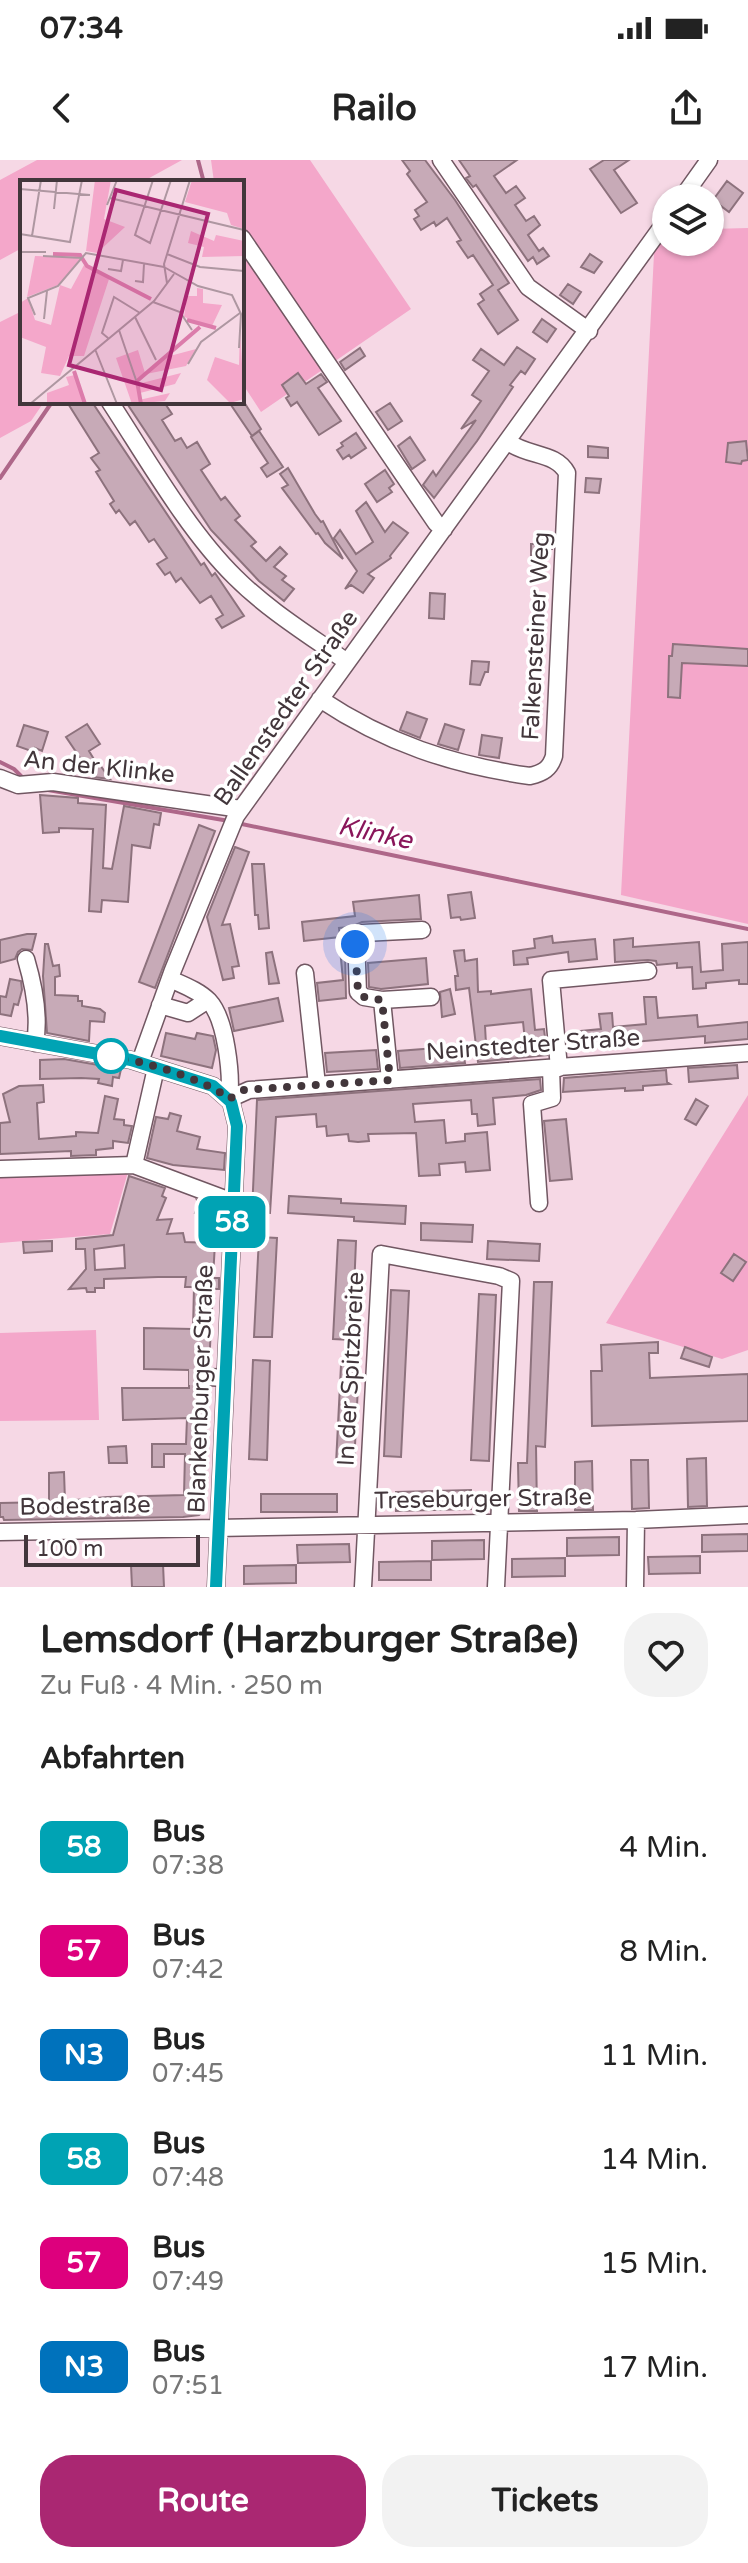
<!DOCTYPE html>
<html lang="de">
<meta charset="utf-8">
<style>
:root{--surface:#fff;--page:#f2f2f2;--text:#222;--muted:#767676;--accent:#aa2772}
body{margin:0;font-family:"Varela Round",sans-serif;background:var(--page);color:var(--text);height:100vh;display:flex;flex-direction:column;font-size:30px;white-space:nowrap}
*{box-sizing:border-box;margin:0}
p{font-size:26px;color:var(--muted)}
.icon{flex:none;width:44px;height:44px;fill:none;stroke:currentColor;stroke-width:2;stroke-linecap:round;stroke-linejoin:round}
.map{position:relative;height:1427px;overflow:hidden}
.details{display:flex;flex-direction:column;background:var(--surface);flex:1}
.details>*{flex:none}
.badge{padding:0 16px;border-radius:12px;font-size:28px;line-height:52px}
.controls{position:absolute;left:652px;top:24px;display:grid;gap:16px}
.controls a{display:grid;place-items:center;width:72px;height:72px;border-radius:50%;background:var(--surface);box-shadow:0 2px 6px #0004;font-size:40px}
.scale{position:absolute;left:24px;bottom:20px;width:176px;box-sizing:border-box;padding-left:8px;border:4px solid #42363b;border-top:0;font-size:22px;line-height:28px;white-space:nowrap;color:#42363b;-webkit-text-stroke:6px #fff;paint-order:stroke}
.you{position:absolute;width:40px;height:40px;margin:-20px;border:6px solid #fff;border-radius:50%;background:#1a73e8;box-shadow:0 0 0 12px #1a73e833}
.map>.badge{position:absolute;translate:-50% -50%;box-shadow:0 0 0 4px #fff}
h2{padding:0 40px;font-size:30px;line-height:72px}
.round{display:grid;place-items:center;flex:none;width:84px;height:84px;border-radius:32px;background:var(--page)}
.headline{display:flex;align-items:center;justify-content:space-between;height:136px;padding:0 40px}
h1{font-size:38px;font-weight:700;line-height:60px}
.action{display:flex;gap:16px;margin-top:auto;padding:16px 40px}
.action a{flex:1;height:92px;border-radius:32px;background:var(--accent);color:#fff;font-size:32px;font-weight:700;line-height:92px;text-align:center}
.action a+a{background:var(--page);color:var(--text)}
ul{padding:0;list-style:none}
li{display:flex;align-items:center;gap:24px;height:104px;padding:0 40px}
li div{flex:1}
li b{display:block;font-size:30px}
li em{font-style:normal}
li .badge{min-width:88px;font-weight:700;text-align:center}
.status{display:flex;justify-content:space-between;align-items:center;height:56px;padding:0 40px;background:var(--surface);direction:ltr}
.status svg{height:22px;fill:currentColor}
header{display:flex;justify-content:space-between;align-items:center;height:104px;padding:0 40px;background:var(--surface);font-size:36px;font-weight:700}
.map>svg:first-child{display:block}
.green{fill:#f4a7ca}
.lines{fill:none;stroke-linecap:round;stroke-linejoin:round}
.stream{stroke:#ae6789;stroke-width:4}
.building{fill:#c7aab7;stroke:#8d727d;stroke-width:2;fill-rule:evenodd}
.minor-tunnel{stroke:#d2b8c3;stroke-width:16;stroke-dasharray:16 8;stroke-linecap:butt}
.minor-casing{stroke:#715762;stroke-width:19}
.minor{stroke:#fff;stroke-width:16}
.line-casing{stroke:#fff;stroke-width:18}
.line{stroke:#00a3b4;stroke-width:12}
.walk{stroke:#42363b;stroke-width:8;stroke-dasharray:0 14.4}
.stop-dot{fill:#fff;stroke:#00a3b4;stroke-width:4}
.labels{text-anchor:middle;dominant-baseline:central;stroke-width:7;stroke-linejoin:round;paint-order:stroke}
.street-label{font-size:24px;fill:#42363b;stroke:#fff}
.water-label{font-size:26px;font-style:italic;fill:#89165a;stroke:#fff}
.inset-river{fill:none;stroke:#dc7cab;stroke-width:4}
.inset-road{fill:none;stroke:#ae97a1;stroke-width:2}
.view{fill:#aa2772;fill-opacity:0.15;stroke:#aa2772;stroke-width:4}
.inset-edge{fill:none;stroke:#42363b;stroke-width:4}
</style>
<div class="status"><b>07:34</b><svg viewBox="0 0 49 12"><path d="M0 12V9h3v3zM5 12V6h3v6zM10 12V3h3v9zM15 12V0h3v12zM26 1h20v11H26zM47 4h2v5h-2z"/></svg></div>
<header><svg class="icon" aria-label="back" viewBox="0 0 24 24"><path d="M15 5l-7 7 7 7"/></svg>Railo<svg class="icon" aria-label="share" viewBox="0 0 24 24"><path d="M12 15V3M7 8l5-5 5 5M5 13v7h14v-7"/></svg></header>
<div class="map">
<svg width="748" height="1427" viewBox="0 0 748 1427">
<rect width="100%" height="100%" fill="#f6d8e5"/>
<path class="green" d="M37,0H182L142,22H22V88L0,100V20Z
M211,0H310L411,149L261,252L242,223V22H214Z
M748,68V764L621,735L654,94L649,93L666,70V82H710V69Z
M22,151V242H44L31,261L0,278V162Z
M748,935V1190L722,1199L606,1163Z
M128,1012L110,1074L0,1083V1015Z
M96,1170L99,1260L0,1261V1173Z"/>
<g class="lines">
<path class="stream" d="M198,0L203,19L201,22
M0,318L52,242
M0,602L14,609L23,618
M48,630L229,661
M237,663L748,769"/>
</g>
<path class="building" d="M402,0H425L455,40L509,123L498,130L518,160L498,174L478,144L484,140L480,134L493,125L473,95L468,98L457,82L461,80L447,58L436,66L434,62L421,70L414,59L419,56L415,50L427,42L407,14L410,11Z
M459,0H517L494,16L506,33L516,26L525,38L515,45L526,61L534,56L540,65L528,75L539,91L543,88L549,96L537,104L533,97L528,101L476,25L473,27L466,18L470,16Z
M604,0H629L614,10L637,43L621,53L590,9Z
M727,21L743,33L729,52L713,40Z
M590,94L602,102L594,113L581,107Z
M568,124L581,132L573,144L560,135Z
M542,159L556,169L547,182L533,172Z
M517,187L535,199L525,214L521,211L510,225L513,227L477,281L434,338L423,325L433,311L436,316L476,260L461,269L481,241L472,235L489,211L473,200L481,189L504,205Z
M360,188L365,196L345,210L340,202Z
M298,213L306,224L321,214L327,222L318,228L341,261L319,275L297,242L291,246L286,238L289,236L282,225Z
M67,242H92L201,405L204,403L212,416L215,413L244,456L222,468L216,459L223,455L211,436L200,443L181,418L176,422L170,412L165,415L157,404L167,398L154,379L149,382L135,361L130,365L119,350L116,353L110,344L114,341L96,312L100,310L91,298L99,293Z
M126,242H164L172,254L162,260L175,281L181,278L187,288L197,282L210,304L201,310L221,340L225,337L240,356L235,360L256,382L251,386L266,401L280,387L287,394L274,407L286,416L282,420L294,429L284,441L259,421L211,370Z
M229,242H244L261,269L252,276Z
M390,243L402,261L388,270L376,252Z
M259,271L283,307L267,317L261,308L268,303L251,277Z
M356,273L366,288L351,298L349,295L343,299L337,290L343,286L341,283Z
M410,277L425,300L412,309L398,286Z
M746,281L748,300L742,301L741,304L726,302L728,283Z
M588,286L608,288V298L588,297Z
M288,308L315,354L321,362L323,361L343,399L325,383L318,373L316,374L282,328L288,325L280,314Z
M385,310L394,324L389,328L392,332L377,342L365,324Z
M586,318L601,319L599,333L585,332Z
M366,342L385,372L393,362L408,373L390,396L391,398L368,414L374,418L363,433L351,425L345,429L357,411L334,378L340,370L356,394L373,382L356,351Z
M536,373H553L552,389H546V395H531V384H536Z
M430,433L445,434L444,459L429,458Z
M673,484L748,489V506L682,503L680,538L668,537L669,496H672Z
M472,501L489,502L488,512H485L480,525L470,524Z
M407,552L427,559L420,578L400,570Z
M87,564L100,584L89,591L98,606L100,605L110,619L93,617L66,577Z
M445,564L464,570L458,590L438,584Z
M24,565L48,572L42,591L35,588L34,592L17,586Z
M482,575L502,578L499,598L479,595Z
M40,635L78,638V643L106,645L103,708L112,709L124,646L161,653L159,665L154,664L150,688L132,685L128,742L102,740L101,752L89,751L93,669L59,668V672L43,673Z
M199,665L215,671L155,828L139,822Z
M235,687L249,692L222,765L230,764L239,806L232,807L234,818L223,820L207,757Z
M252,704H264L269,768L259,769L258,755H255Z
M471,732L475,758L461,760L460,757L451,758L448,735Z
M419,735L421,759L362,762L351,767L339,768L340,777L304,781L302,762L355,756L353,742Z
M27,774H36L32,790L22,789L18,792L15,799L0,803V780Z
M552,776L553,783L595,779L597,799L569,802L568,792L527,798L528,804L514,805L513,791L535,788L534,779Z
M633,778V787L699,782L701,812L723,810L722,784L748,782V824H739V820L706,823V828L693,829L692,807L677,808V803L657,805L656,801L648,800L615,802L614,780Z
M45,784H48L53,806L59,805L60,816L55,817V835L78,836V841H82V846L100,849L105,853L104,862L90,861L89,881L47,873L43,816Z
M340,789H345L346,838L319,841L317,823L343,820Z
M464,790L465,801L477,799L478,832L491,831V834L531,829L535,870L544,869L547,895L478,902L469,828L456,830L455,816H458L454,791ZM523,862L525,881L486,884L485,866Z
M272,792L279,823L269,824L266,793Z
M426,798L428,824L381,829L369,827L368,803Z
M10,819L21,821L22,830L18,845L14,844L11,856L0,854V836L6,837Z
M450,829L455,854L442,857L440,832Z
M644,837H656L658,858L697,855L698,867L748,862V879L705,883V876L572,887L571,872L601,869L599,854L612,853L613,867L646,864Z
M278,838L283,861L234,871L229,848Z
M166,873L195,879L197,873L213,876L216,890L212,908L161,896Z
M462,886L465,903L400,908L398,891Z
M376,890L378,909L327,912L325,893Z
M64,899L121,909L119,918L113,917L112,926L98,923L99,919L81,918L40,919V900Z
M737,905L738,918L689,922L688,908Z
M666,910L667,922L670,924L643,926V930L625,931V928L563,932L564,918Z
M540,919L541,930L526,935L493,938L495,964L478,966L477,954H472L471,940L413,944L415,962L444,960L446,983L465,981V974L487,972L490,1010L466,1012L465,1002L439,1004L440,1015L419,1016L416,973L368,974L369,981L358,982L349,981L348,974L327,976L326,966L317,967L316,954L276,957L270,1053L252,1052L257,940Z
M43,925L44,942L37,943L39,979L76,976V972L98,973L105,936L118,939L114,959L124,960V965L132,966L128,983L113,981V988L96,990V995L71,996V991L0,994V963L10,962L3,934L19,926Z
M696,939L708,946L696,965L685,959Z
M170,953L181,956L177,971L200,977L197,989L225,993L224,1010L173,1005L147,998L156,957L168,959Z
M566,959L572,1019L550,1021L544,961Z
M129,1016L165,1028L162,1036L166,1038L157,1060L172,1059L167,1074L183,1073L185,1082L215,1083L213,1118H219V1129H213L209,1206L199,1210L197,1217L201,1226L208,1228L203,1351L199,1355L183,1357L4,1360L3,1357H0V1343L49,1342V1313L64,1312L65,1341L107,1337L184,1335L185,1294H164V1307H152V1284H186L187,1258L123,1260L122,1228H189V1210L144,1209V1168L193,1169L194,1127H185L186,1117H158L104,1119V1128H95V1132H87L86,1128L69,1129L86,1109L85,1089H76V1079L113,1075ZM124,1085L125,1108L95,1110L94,1089Z
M289,1036L341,1039V1043L406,1046L405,1064L354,1061V1057L288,1053Z
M197,1040L222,1050V1063L195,1053L199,1044Z
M421,1063L473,1065L472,1082L421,1080Z
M259,1077L277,1078L272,1177H254Z
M338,1080L356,1081L352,1180L333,1179Z
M52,1081V1091L24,1093L23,1082Z
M488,1081L540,1084L539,1101L487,1099Z
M734,1094L746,1102L733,1121L721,1113Z
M534,1122H552L545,1287L536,1286L537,1351H519L518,1303H527Z
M391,1130L409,1131L401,1297L384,1296Z
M479,1134L496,1135L489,1301L471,1300Z
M658,1182V1193H649L650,1218L748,1214V1261L592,1266L591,1211H602L601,1185Z
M685,1187L712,1197L709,1207L681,1198Z
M253,1200L270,1201L267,1300L249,1299Z
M341,1205L359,1206L354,1305L336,1304Z
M126,1286L127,1303H109L108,1287Z
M706,1298L707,1346L688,1347L687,1299Z
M631,1300H648L649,1348L632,1349Z
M592,1301L593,1350H575V1302Z
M471,1330V1349L396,1351V1332Z
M261,1334H337V1352H261Z
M748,1374V1391L702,1392V1375Z
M619,1377V1395L567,1396V1378Z
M484,1380V1399L432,1400V1381Z
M349,1384L350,1402L298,1403L297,1385Z
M700,1396V1413L649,1414L648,1397Z
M565,1398V1416L512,1417V1399Z
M431,1401V1420H379V1402Z
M163,1404L164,1427H132L131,1405Z
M296,1405V1423L244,1424V1406Z"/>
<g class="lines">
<path class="minor-tunnel" d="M189,1217H208"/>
<g class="minor-casing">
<path id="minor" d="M441,0L528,127L589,171
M682,38L709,0
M242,78L436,363L444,369
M110,242C146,297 188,371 235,417C268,450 309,475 347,502
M320,539C386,583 452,605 530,616C543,613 550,609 554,596L567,313C556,292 529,297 508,282
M0,618L18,625L53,622L241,649
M26,799C34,826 40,855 35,883
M305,813L317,925
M170,819C183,825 198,830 209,841C226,859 232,915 229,939
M382,840L431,837
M160,845L188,853L208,840
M0,876L131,900L213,926L231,942L237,966L216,1427
M140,902L173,810L236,656L666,61
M559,908L551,820L648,811
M390,920L382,840L364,837L358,832L356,777L363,773L422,770
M229,939L249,930L748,893
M134,1005L156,908
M0,1009L134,1005L233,1042
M539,1043L532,944L552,938L551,908
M208,1217L225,1218
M0,1372L636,1360L748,1355
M363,1427L381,1094L499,1116L511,1121L496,1427
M635,1427L636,1360"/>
</g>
<use href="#minor" class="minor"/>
</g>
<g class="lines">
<g class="line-casing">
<path id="line" d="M0,876L131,900L213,926L231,942L237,966L216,1427"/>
</g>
<use href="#line" class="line"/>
<path class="walk" d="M111,896C142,901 206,919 229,939L244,930L390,920L382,840L364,837L358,832L355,784"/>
</g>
<circle class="stop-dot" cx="111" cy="896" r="16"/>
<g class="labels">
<g class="street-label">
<text transform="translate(536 476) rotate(-87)">Falkensteiner Weg</text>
<text transform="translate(286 548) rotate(-55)">Ballenstedter Straße</text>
<text transform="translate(99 607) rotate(6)">An der Klinke</text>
<text transform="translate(533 885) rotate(-4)">Neinstedter Straße</text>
<text transform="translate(351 1209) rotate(-87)">In der Spitzbreite</text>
<text transform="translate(201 1229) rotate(-88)">Blankenburger Straße</text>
<text transform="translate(483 1339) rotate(-1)">Treseburger Straße</text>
<text transform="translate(85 1346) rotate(-1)">Bodestraße</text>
</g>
<g class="water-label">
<text transform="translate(375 673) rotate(12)">Klinke</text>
</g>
</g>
<g transform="translate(20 20)">
<rect width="224" height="224" fill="#f6d8e5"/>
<path d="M75,0H91L84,39L105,47L77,73L66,71ZM172,0H224V49L211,45L207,33L165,22ZM171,51L194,61L196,55L224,61V76L182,77L184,67L168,63ZM15,76L49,77L61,79L38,105L7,117ZM64,85L89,99L64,176H49L40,196L21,193L26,167L0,157V123L8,118L15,140L31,145L40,105L51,109ZM177,108L183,109V123L202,125L192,146L164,137L167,116H177ZM220,149L224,219L210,223L187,200L195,177L219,185ZM176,169L166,186L126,194L146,177ZM118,170L125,193L116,199L119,220L150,213L145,221L112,224L96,178ZM161,193L155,204L120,213L118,204ZM55,195L66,224H16L27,223V213L49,205L46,197Z" fill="#f4a7ca"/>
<path class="inset-river" d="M33,74L60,75L67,86L131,119M167,140L196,148M54,191L65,224M121,224L117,201L180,147"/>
<path class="inset-road" d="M133,0L115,55L130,63L151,0M0,9L70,15M90,18L224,50M87,25L97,0M34,29L37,0M0,54L50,62L62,0M12,56L21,0M0,72H26M147,74L180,87L224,91M23,76L62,78M144,87L178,106L212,115L221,134L219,168M88,89L101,91L103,80M115,101L123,102L124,84M147,103L144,84L170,0M133,122L160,132L172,150M15,135L8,118L38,106L66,73L144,87M115,137L136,180M24,139L27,111M99,150L116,200M88,158L82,153L94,117L120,133M75,169L97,224M168,184L181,162L220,133M10,224L134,121L154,94"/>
<path class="view" d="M96,10L188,34L141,210L49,185Z"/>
<rect width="224" height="224" class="inset-edge"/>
</g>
</svg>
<div class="controls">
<a><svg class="icon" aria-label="layers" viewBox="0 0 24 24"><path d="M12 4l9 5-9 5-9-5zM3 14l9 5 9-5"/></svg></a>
</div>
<div class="scale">100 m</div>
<div class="you" style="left:355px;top:784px"></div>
<b class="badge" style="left:232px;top:1062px;background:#00a3b4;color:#fff">58</b>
</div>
<section class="details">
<div class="headline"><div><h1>Lemsdorf (Harzburger Straße)</h1><p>Zu Fuß · 4 Min. · 250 m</p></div><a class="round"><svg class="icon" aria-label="heart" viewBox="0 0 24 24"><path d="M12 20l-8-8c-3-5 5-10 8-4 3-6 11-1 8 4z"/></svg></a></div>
<h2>Abfahrten</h2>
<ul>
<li><span class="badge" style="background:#00a3b4;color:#fff">58</span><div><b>Bus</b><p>07:38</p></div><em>4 Min.</em></li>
<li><span class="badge" style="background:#dd007d;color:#fff">57</span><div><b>Bus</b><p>07:42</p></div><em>8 Min.</em></li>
<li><span class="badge" style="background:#0072bc;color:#fff">N3</span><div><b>Bus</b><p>07:45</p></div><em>11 Min.</em></li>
<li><span class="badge" style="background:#00a3b4;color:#fff">58</span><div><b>Bus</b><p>07:48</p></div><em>14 Min.</em></li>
<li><span class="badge" style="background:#dd007d;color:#fff">57</span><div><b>Bus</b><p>07:49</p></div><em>15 Min.</em></li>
<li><span class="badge" style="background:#0072bc;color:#fff">N3</span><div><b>Bus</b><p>07:51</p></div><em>17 Min.</em></li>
</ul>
<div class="action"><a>Route</a><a>Tickets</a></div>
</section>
